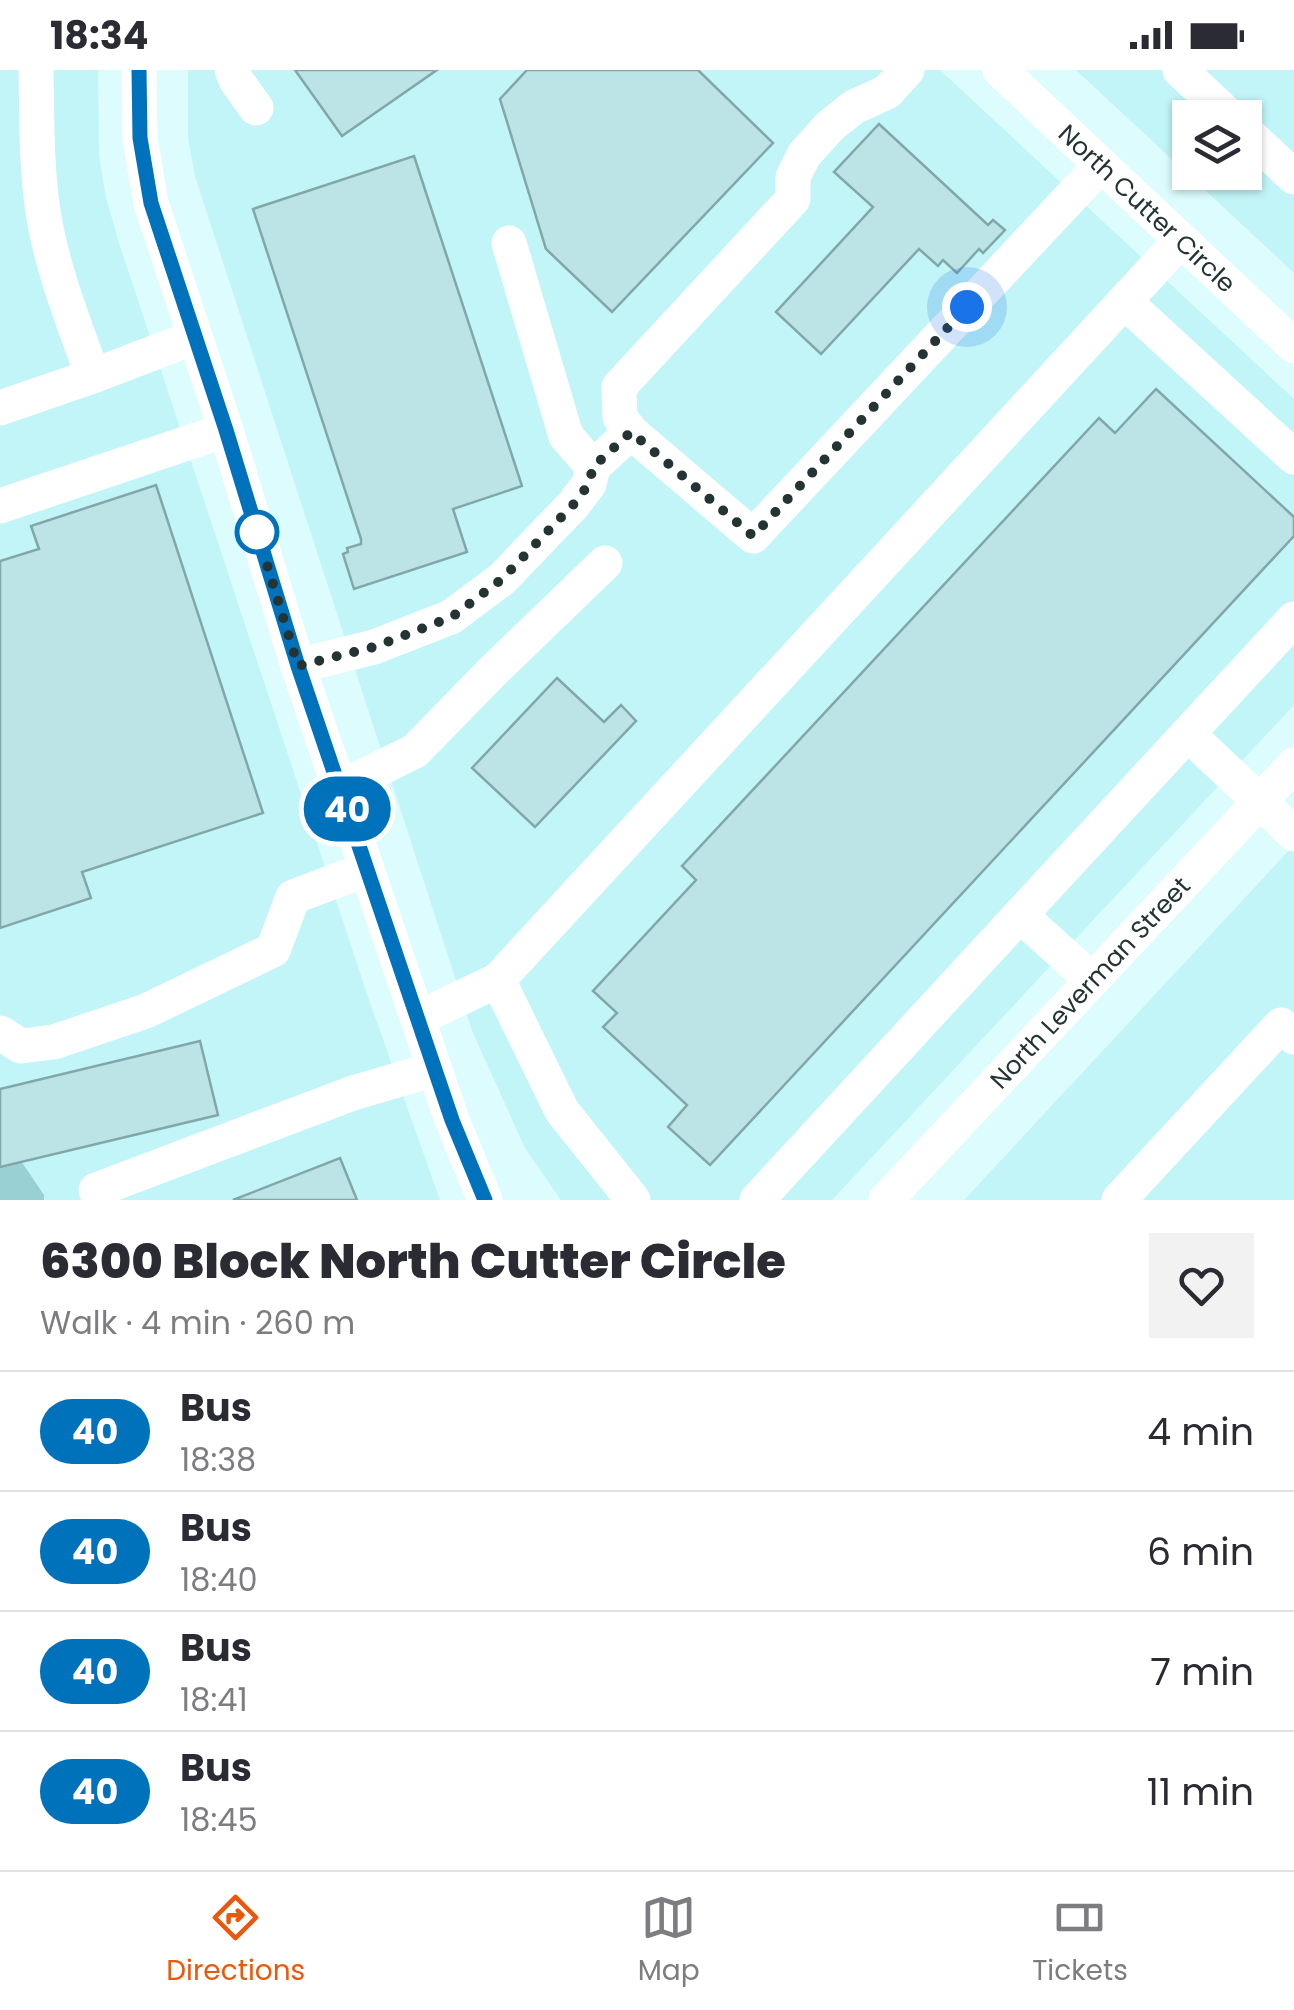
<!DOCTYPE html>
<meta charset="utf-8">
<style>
:root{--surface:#fff;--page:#f2f2f3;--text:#2b2b33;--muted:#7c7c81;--line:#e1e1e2;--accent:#ea580c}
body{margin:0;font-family:Poppins,sans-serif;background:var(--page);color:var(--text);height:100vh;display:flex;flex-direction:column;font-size:38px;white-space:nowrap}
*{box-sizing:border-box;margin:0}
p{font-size:32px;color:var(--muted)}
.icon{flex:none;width:55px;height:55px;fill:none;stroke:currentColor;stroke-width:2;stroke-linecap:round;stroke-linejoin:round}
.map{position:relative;height:1130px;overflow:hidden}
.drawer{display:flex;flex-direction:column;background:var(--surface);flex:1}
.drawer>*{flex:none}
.badge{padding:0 20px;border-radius:32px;font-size:35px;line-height:65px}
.buttons{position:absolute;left:1172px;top:30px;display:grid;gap:20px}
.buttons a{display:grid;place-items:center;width:90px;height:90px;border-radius:0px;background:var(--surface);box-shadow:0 2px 8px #0004;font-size:50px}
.you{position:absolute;width:50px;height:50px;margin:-25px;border:8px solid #fff;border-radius:50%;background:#1a73e8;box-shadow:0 0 0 15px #1a73e833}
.map>.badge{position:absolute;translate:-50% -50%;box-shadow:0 0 0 5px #fff}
.round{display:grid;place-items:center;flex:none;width:105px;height:105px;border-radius:0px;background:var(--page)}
.overview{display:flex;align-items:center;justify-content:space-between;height:170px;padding:0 40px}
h1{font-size:48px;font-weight:800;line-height:75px}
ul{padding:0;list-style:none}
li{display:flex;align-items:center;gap:30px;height:120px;padding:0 40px;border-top:2px solid var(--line)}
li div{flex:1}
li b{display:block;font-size:38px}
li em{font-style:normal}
li .badge{min-width:110px;font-weight:700;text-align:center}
.status{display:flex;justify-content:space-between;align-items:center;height:70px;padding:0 50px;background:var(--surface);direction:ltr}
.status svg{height:28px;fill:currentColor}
.tabs{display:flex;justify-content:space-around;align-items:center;height:140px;border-top:2px solid var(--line);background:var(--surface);font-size:28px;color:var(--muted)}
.tabs a{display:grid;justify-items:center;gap:5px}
.tabs .selected{color:var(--accent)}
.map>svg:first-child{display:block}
.built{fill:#c2f5f7;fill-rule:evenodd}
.green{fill:#98d0d3}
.building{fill:#bce3e5;stroke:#81a7a8;stroke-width:2.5}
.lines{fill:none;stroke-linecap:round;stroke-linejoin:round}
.minor{stroke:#fff;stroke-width:35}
.line-casing{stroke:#fff;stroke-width:22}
.line{stroke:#0072bc;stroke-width:15}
.walk{stroke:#243434;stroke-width:10;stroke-dasharray:0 18}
.stop-dot{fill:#fff;stroke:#0072bc;stroke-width:5}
.labels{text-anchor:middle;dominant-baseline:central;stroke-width:8;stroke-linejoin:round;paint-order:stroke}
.street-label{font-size:25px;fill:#243434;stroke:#fff}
</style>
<div class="status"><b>18:34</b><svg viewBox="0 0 49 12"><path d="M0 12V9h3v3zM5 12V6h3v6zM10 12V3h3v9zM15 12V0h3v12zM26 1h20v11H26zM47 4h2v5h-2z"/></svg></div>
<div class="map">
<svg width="1294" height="1130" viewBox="0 0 1294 1130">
<rect width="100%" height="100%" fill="#dcfcfd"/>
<path class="built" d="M0,0H98L99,86L106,128L119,173L367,924L440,1130H0Z
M188,0H940L1294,329V635L832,1130H561L525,1078L473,963L195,106L188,68Z
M1076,0H1294V203ZM1190,48H1245V102H1190Z
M1294,775V1130H964Z"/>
<path class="green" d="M0,1060L44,1125V1130H0Z"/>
<path class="building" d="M295,0H437L342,66Z
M527,0H698L773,73L612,242L546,179L500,29Z
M879,54L988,155L993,150L1005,160L983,183L979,179L957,203L943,190L938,196L919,179L821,284L776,242L873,137L834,102Z
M414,86L522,416L453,439L467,482L354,519L343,484L348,482L347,478L361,474V469L253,139Z
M1156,319L1294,447V466L710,1095L668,1057L687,1035L603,957L617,943L593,921L696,810L682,796L1099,348L1115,363Z
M156,415L263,743L82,802L91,828L0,858V491L39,479L31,456Z
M557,608L604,652L621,635L636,651L535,757L472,698Z
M200,971L218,1045L0,1097V1019Z
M340,1088L357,1130H233Z"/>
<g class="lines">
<g class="minor">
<path d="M36,0C37,47 36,95 43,141C51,196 74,254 93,306L195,267"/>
<path d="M139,0L140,68L151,133L226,360L298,596L452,1050L485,1130"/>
<path d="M232,0L236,10L256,38"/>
<path d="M907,0L887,22L854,37L830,56L804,85L793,107V129L619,317L620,347L631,362L753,466L1101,95"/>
<path id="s1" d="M1000,0L1294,276"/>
<path d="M1180,0L1231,48"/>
<path d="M1245,61L1294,107"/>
<path d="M509,173L566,366L593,397"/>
<path d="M1125,232L1294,387"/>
<path d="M0,338L93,306"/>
<path d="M0,436L226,360"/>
<path d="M298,596L374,577L451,547L502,509L573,435L589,414L593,397L631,362"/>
<path d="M1188,664L1294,764"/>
<path d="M340,718L415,681L492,602L605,493"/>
<path d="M1020,845L1294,549"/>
<path d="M498,910L1181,170"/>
<path d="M419,948L498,910L562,1041L633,1130"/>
<path d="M0,963L21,976L54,972L146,941L273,880L293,827L367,799"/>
<path d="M100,1130L96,1120L353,1023L435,999"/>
<path d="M757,1130L1020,845L1092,910"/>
<path id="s2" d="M886,1130L1294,695"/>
<path d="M1119,1130L1281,955L1294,967"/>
</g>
</g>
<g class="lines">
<g class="line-casing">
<path id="line" d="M139,0L140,68L151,133L226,360L298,596L452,1050L485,1130"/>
</g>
<use href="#line" class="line"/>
<path class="walk" d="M257,462L298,596L374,577L452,547L502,509L573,435L589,414L593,397L631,362L753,466L967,237"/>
</g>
<circle class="stop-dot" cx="257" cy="462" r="20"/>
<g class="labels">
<g class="street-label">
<text stroke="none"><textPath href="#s1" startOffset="202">North Cutter Circle</textPath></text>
<text stroke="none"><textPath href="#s2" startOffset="298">North Leverman Street</textPath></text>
</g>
</g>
</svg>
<div class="buttons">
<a><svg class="icon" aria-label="layers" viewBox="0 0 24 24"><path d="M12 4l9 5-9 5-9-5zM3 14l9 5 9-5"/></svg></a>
</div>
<div class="you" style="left:967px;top:237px"></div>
<b class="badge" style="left:347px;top:739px;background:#0072bc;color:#fff">40</b>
</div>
<section class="drawer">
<div class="overview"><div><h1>6300 Block North Cutter Circle</h1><p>Walk · 4 min · 260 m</p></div><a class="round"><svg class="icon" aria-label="heart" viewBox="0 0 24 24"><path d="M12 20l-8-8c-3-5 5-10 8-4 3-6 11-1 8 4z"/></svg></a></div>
<ul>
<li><span class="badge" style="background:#0072bc;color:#fff">40</span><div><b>Bus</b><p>18:38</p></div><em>4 min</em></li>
<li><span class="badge" style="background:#0072bc;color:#fff">40</span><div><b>Bus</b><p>18:40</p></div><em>6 min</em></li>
<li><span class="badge" style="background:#0072bc;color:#fff">40</span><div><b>Bus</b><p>18:41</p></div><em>7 min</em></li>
<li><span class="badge" style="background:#0072bc;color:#fff">40</span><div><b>Bus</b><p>18:45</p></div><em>11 min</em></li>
</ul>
</section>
<nav class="tabs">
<a class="selected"><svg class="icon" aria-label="directions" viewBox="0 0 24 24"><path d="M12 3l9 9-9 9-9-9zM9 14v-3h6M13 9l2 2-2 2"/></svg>Directions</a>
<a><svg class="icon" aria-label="map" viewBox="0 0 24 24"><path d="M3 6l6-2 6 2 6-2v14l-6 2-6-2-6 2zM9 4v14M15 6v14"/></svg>Map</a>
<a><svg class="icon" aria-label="tickets" viewBox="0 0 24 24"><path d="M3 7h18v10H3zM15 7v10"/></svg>Tickets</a>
</nav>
